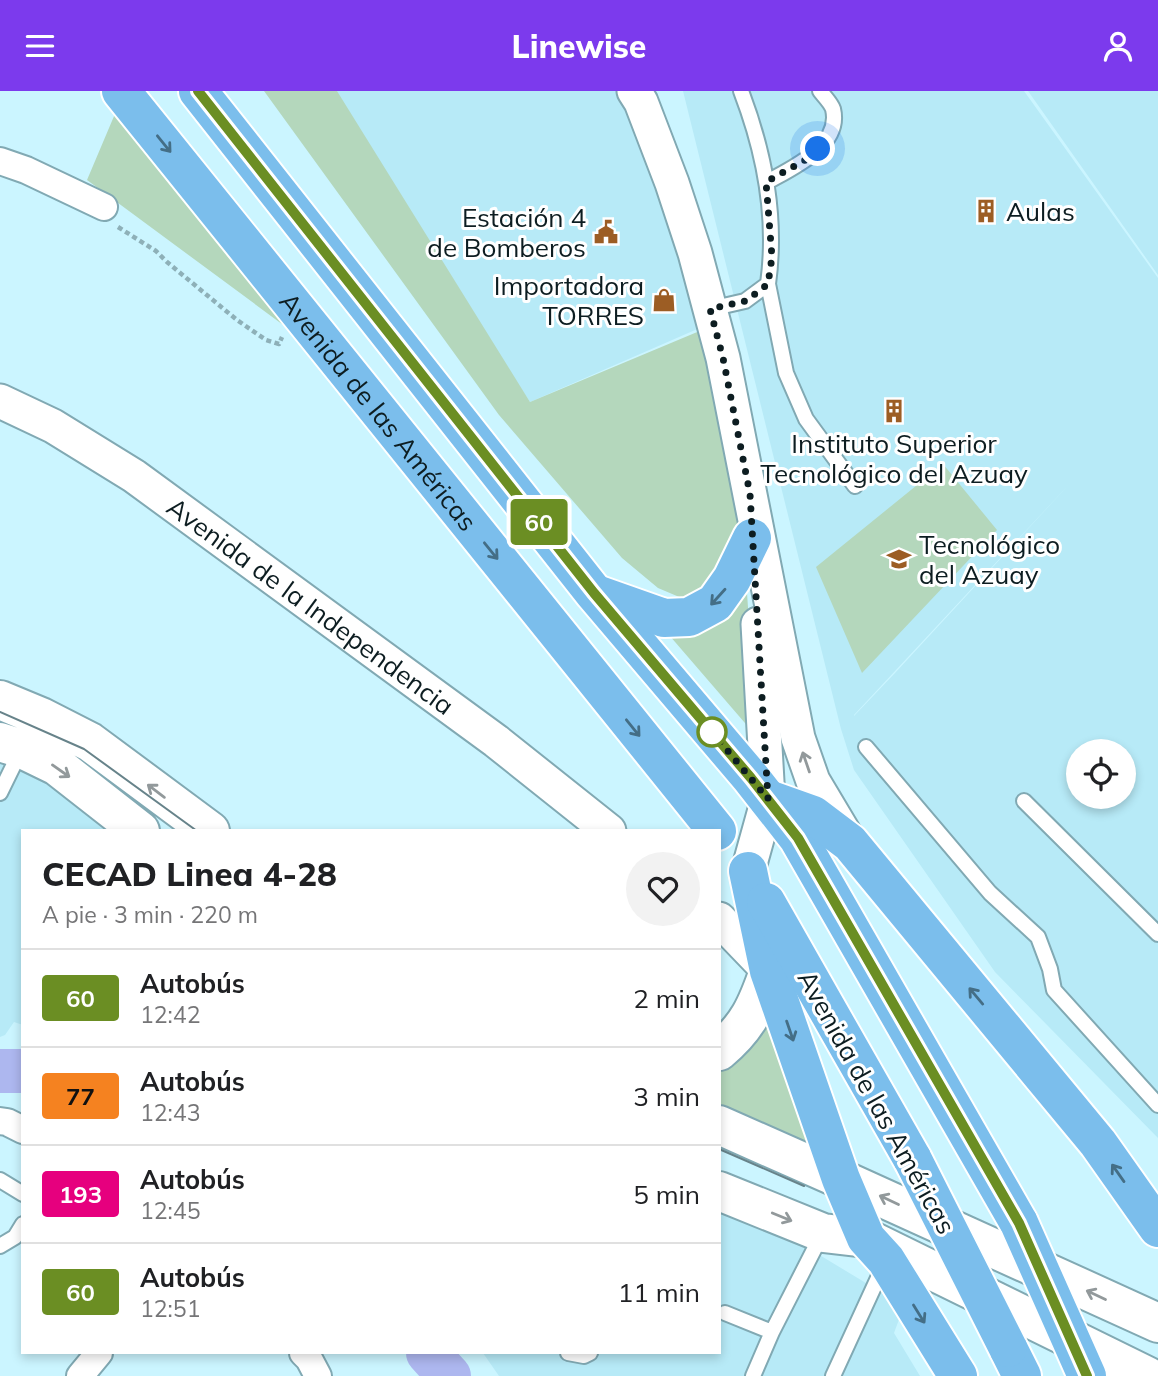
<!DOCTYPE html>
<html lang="es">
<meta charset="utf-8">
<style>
:root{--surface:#fff;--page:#f2f2f2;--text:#202124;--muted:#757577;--line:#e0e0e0;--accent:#7c3aed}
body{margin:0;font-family:Mulish,sans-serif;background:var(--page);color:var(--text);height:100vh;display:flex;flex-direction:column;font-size:26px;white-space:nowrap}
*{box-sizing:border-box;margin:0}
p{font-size:23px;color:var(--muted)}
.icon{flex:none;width:38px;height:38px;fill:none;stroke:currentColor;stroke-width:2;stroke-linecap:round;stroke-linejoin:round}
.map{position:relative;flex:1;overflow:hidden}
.details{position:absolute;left:21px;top:738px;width:700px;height:525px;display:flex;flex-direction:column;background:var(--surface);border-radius:0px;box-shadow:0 4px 10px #0003}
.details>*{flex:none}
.badge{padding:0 14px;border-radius:5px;font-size:24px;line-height:46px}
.fabs{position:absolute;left:1066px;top:648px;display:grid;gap:14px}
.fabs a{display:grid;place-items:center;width:70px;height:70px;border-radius:50%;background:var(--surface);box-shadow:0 4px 10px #0003;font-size:35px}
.you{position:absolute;width:35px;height:35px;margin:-18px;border:5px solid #fff;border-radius:50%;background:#1a73e8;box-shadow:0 0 0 10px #1a73e833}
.map>.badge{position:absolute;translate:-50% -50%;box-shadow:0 0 0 4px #fff}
.round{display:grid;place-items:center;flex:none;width:74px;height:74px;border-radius:37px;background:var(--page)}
.headline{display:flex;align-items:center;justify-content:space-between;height:119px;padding:0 21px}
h1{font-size:33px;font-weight:800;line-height:52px}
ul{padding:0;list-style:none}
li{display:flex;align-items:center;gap:21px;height:98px;padding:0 21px;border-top:2px solid var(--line)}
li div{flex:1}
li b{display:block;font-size:26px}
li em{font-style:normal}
li .badge{min-width:77px;font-weight:700;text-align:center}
header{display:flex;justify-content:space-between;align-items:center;height:91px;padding:0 21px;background:var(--accent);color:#fff;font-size:32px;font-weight:800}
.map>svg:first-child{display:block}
.built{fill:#b7eaf7;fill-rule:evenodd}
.green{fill:#b4d7bc}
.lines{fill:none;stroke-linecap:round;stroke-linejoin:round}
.river{stroke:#adb7ef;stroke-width:44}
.service-casing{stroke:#81a9b3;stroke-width:18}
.minor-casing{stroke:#81a9b3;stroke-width:30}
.tertiary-casing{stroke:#81a9b3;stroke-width:37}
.secondary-casing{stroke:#81a9b3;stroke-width:42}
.primary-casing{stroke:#fff;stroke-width:42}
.path{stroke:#8eb0b8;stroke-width:4.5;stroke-dasharray:5 3.5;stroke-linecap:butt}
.service{stroke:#fff;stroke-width:14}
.minor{stroke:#fff;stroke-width:26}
.tertiary{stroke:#fff;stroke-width:33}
.secondary{stroke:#fff;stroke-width:38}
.primary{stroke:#7bbeec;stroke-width:38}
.tram{stroke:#67838a;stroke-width:2}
.primary-bridge-casing{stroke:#fff;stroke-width:42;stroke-linecap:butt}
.primary-bridge{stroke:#7bbeec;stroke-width:38}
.oneway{stroke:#446e86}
.oneway2{stroke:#92999b}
.line-casing{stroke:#fff;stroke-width:16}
.line{stroke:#6b8e23;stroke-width:10}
.walk{stroke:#0d1d21;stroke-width:7;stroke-dasharray:0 12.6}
.stop-dot{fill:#fff;stroke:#6b8e23;stroke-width:3.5}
.labels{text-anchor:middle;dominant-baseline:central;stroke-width:6;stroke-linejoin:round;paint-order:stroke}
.poi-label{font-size:26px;fill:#0d1d21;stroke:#fff;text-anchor:start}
.street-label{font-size:26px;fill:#0d1d21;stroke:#fff}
</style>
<header><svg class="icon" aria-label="menu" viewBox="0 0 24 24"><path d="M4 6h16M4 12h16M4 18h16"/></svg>Linewise<svg class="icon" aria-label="person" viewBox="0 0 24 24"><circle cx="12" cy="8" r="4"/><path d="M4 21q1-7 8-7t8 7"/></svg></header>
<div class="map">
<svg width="1158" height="1285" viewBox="0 0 1158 1285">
<rect width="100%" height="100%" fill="#cbf5ff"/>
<path class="built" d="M326,0H625L702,236L530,311Z
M683,0H1024L1158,187V1047L995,881L854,679L841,638ZM1074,388L895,582L854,625V624ZM1078,660H1124V705H1078Z
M1028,0H1158V184Z
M0,669L43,686L117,740H23V934L14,931L5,944L0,946Z
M719,1118L788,1145L904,1215L894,1242L920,1285H499L483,1262H719Z"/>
<path class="green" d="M264,0H337L530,311L702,239L743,450L729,484L684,508L658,497L622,467L499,324Z
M120,11L332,270L87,89Z
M943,373L997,439L862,582L816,476Z
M747,502L757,646L663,537L738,511Z
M767,912L828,1067L719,1014V969Z"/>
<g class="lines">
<path class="river" d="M0,980H23
M428,1262L449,1285"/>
<g class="service-casing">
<path id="service" d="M767,91C792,77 842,55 833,18C831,12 824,5 820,0
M768,193L786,282L806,328L855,395
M710,218L745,210L768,193C777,128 764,60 741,0
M866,656L990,802L1038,846L1050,878L1054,899L1158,1014
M0,702L21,659
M1024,710L1158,843
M0,1089L23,1103
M0,1155L15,1146L23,1133
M725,1222L772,1241
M568,1262L584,1265L590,1262
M753,1285L772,1241L822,1143
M833,1285L884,1174"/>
</g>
<g class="minor-casing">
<path id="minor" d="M0,70L26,79L104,116
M0,1030L7,1031L23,1039
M303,1262L309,1268L318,1285
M80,1285L99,1262"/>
</g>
<g class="tertiary-casing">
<g id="tertiary">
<path d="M634,0L641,11L672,92L695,162L723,267L798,647L813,690L847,747"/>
<path id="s1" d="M0,310L53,335L134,385L496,650L609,740"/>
<path d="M748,780L768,708L758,533"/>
<path d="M719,828L769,880"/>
</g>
</g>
<g class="secondary-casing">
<path id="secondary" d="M0,609L41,626L90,651L210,740
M0,651L22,658L57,675L140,740
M719,960C748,936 757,915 769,880
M719,1034L841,1088L1158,1232
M719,1100L823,1142L866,1147L1147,1285"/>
</g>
<g class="primary-casing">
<g id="primary">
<path id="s2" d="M121,0L717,740"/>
<path d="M198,0L594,502L751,687L798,747L1019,1132"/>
<path d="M596,503L664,527L689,526L715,512L732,488L752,447"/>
<path d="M768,708L813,724L850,752L1098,1052L1158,1137"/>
<path d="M748,780L769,880L841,1088L866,1147L886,1169L958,1285"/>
<path d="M766,811L913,1069"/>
<path d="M1008,1257L1022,1285"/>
</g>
</g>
<path class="path" d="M118,136L156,160L167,171L237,229L266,249L279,253L282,246"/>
<use href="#service" class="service"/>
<use href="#minor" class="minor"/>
<use href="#tertiary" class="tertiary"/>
<use href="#secondary" class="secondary"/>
<use href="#primary" class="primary"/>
<path class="tram" d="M0,621L84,658L197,740
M719,1058L804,1095"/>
<g class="primary-bridge-casing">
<path id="primary-bridge" d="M913,1069L1008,1257
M1019,1132L1087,1285"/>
</g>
<use href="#primary-bridge" class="primary-bridge"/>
</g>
<defs><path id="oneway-shaft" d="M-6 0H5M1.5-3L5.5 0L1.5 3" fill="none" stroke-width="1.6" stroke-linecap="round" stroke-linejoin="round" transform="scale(1.75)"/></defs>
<g class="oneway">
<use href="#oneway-shaft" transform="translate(164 53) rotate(51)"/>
<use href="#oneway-shaft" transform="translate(491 460) rotate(51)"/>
<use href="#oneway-shaft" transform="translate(718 506) rotate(132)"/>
<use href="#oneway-shaft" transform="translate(633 637) rotate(51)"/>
<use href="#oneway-shaft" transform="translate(976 905) rotate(-130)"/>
<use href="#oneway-shaft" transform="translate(790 940) rotate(71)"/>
<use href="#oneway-shaft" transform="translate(1118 1082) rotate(-125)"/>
<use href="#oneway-shaft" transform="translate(919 1223) rotate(58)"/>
</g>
<g class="oneway2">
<use href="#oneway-shaft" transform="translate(806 671) rotate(-109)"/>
<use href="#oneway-shaft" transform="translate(61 680) rotate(35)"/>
<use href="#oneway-shaft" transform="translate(156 700) rotate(-143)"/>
<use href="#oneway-shaft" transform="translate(889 1109) rotate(-155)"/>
<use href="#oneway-shaft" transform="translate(782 1126) rotate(22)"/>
<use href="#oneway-shaft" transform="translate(1096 1204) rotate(-155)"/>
</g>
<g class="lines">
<g class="line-casing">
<path id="line" d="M198,0L594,502L751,687L798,747L1019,1132L1087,1285"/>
</g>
<use href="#line" class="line"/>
<path class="walk" d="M712,641L768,708L750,403L723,267L710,218L746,210L768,193L772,166L766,91L807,68L818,58"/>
</g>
<defs>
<g id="building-bare" transform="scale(1.89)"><path d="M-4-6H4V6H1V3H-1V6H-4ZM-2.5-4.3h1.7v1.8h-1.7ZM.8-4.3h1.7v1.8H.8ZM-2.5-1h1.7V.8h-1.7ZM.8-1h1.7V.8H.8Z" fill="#9c5d24" stroke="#fff" stroke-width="2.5" paint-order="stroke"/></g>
<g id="civic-bare" transform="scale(1.89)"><path d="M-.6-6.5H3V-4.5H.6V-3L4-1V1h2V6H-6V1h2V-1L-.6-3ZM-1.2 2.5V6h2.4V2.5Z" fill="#9c5d24" stroke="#fff" stroke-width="2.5" paint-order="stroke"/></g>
<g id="shop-bare" transform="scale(1.89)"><path d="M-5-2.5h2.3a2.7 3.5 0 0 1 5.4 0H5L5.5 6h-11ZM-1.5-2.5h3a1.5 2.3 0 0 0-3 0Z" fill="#9c5d24" stroke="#fff" stroke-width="2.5" paint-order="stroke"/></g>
<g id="university-bare" transform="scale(1.89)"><path d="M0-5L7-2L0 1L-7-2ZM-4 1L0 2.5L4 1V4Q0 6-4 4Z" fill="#9c5d24" stroke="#fff" stroke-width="2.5" paint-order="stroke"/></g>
</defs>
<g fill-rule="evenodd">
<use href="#building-bare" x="986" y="120"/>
<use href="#civic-bare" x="606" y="141"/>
<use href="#shop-bare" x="664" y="209"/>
<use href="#building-bare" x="894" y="320"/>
<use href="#university-bare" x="899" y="468"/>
</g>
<circle class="stop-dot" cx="712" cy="641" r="14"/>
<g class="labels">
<g class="poi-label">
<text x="1006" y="120">Aulas</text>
<text x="586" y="126" text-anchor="end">Estación 4<tspan x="586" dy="30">de Bomberos</tspan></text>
<text x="644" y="194" text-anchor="end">Importadora<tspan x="644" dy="30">TORRES</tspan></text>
<text x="894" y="352" text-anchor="middle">Instituto Superior<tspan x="894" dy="30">Tecnológico del Azuay</tspan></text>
<text x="919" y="453">Tecnológico<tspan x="919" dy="30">del Azuay</tspan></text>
</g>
<g class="street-label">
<text stroke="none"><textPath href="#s2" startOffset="411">Avenida de las Américas</textPath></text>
<text stroke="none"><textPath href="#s1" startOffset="373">Avenida de la Independencia</textPath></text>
<text transform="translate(877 1011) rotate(61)">Avenida de las Américas</text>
</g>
</g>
</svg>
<div class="fabs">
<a><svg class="icon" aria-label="locate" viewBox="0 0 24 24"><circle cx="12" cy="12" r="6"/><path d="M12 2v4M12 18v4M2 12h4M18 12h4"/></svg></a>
</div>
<div class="you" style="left:818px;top:58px"></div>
<b class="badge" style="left:539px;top:431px;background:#6b8e23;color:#fff">60</b>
<section class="details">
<div class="headline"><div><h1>CECAD Linea 4-28</h1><p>A pie · 3 min · 220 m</p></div><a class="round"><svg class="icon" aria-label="heart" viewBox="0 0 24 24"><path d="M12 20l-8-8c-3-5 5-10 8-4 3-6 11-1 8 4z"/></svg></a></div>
<ul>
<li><span class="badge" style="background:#6b8e23;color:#fff">60</span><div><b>Autobús</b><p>12:42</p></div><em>2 min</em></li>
<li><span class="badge" style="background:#f58220;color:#111">77</span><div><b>Autobús</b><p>12:43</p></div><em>3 min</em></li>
<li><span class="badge" style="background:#e6007e;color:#fff">193</span><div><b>Autobús</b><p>12:45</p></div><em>5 min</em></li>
<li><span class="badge" style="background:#6b8e23;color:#fff">60</span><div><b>Autobús</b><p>12:51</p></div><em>11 min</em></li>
</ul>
</section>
</div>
